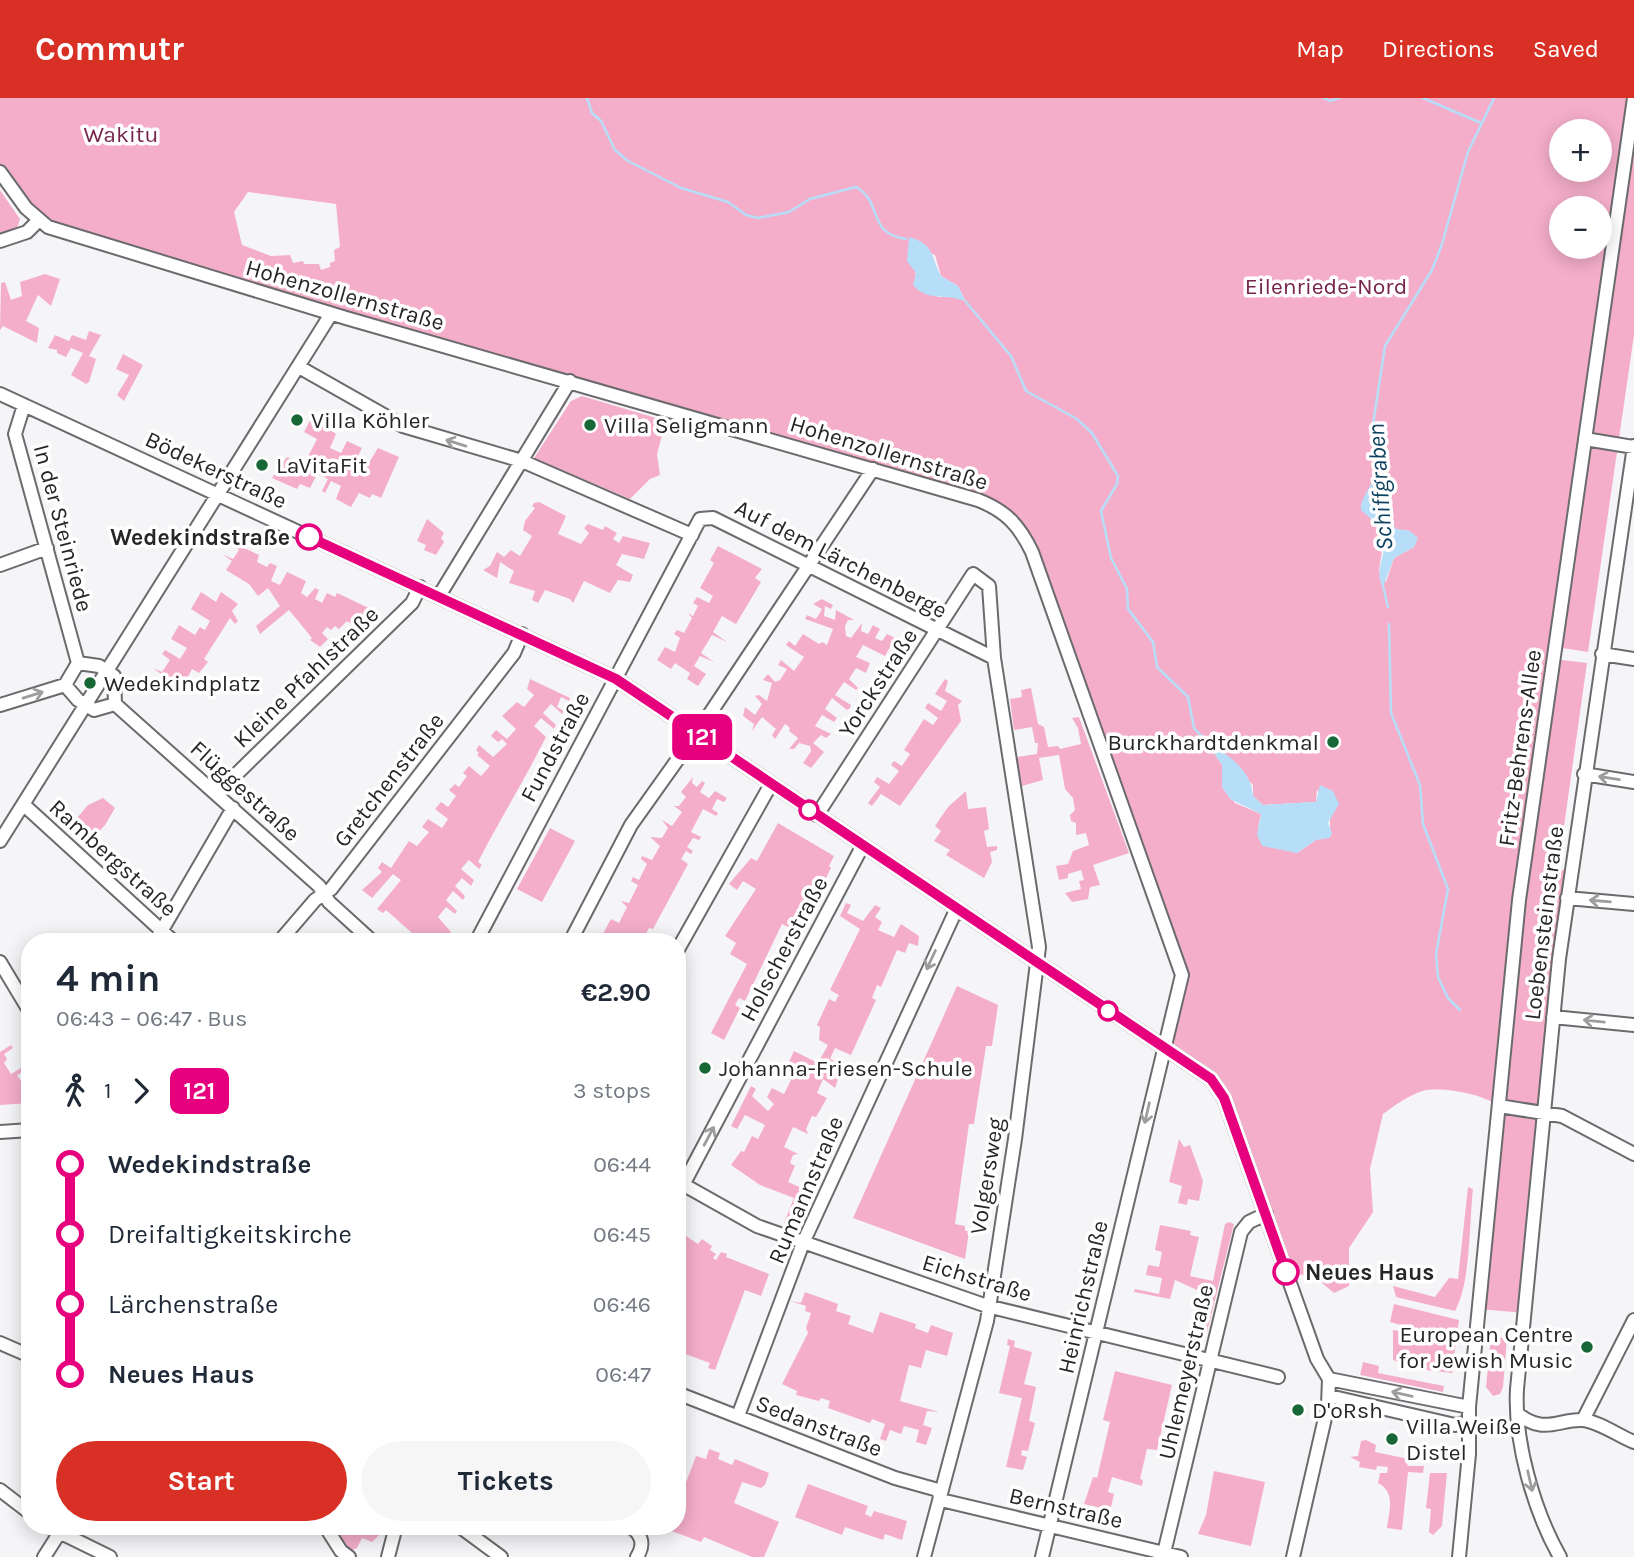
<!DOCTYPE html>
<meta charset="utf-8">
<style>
:root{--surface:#fff;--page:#f6f6f7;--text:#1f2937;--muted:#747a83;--accent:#d93025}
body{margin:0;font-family:Karla,sans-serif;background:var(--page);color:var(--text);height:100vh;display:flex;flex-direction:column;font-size:26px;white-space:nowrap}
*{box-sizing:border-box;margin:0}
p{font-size:23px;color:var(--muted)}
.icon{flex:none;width:38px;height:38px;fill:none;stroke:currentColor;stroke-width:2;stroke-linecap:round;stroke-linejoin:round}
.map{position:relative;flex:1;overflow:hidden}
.panel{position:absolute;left:21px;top:835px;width:665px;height:602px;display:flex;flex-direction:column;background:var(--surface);border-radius:28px;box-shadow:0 4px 18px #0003}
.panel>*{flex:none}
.badge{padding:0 14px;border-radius:10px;font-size:24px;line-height:46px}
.tools{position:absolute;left:1549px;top:21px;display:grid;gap:14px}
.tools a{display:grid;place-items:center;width:63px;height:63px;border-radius:50%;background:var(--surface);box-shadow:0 4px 18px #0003;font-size:35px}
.map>.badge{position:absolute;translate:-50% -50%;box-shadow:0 0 0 4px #fff}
.legs{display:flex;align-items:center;gap:10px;height:77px;padding:0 35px;font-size:23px}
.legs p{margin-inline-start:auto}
.headline{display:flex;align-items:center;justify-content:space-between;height:119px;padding:0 35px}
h1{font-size:38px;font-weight:700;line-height:52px}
.action{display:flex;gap:14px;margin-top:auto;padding:14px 35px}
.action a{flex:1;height:80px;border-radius:42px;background:var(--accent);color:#fff;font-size:28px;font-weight:700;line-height:80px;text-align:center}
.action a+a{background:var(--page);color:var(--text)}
ul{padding:0 35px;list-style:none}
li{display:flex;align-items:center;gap:24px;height:70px;font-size:26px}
li i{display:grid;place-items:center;width:10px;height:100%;margin:0 9px;background:currentColor}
li i::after{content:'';width:18px;height:18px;margin:-9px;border:5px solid;border-radius:50%;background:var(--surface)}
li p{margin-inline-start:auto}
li:first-child i{background:linear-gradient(#0000 50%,currentColor 0)}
li:last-child i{background:linear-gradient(currentColor 50%,#0000 0)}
header{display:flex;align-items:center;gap:42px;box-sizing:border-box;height:98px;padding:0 35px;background:var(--accent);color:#fff}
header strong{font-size:33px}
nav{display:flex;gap:38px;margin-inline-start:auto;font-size:24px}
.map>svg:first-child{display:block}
.green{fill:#f5aeca;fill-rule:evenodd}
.water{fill:#b7def9}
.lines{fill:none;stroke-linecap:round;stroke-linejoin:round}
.stream{stroke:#b7def9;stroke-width:2.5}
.minor-casing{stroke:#6b6a6d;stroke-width:16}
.minor{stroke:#fff;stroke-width:12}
.oneway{stroke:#9d9d9e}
.line-1-casing{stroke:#fff;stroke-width:16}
.line-1{stroke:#e6007e;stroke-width:10}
.poi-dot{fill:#186736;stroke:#fff;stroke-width:2.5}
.stop-1-dot{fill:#fff;stroke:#e6007e;stroke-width:3.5}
.labels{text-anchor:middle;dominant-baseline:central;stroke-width:7;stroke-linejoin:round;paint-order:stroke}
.park-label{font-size:23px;fill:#76244c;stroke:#fff}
.street-label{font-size:23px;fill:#262627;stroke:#fff}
.poi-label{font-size:23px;fill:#262627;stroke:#fff;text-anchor:start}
.stop-label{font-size:23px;font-weight:bold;fill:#262627;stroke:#fff;text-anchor:end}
.water-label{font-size:24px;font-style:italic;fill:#0d4360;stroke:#fff}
</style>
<header>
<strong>Commutr</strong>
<nav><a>Map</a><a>Directions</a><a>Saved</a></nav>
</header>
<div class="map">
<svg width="1634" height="1459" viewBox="0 0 1634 1459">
<rect width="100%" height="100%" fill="#f5f5f8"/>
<path class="green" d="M0,0H1634V237L1588,554L1556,549L1554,561L1587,565L1558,771L1570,773L1525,1215L1479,1211L1499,1008C1483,996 1442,988 1422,993C1408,998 1395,1007 1383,1016L1370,1071L1373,1114L1349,1150V1188L1334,1195L1315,1179L1286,1174L1224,1000L1163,949L1182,877L1032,454L1002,413L48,129L0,74ZM1561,33H1600V72H1561ZM248,94L336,106L340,149L334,152L335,163L330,165V169L321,172L319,166H304L303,163L293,165L290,157L271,158L242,147L234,114ZM1561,110H1600V149H1561ZM910,147L935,157L941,178L958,188L966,204L957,199H938L914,183L916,179ZM1377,369C1388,394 1377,403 1396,431L1410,433L1414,449L1394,460L1386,484L1379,473L1384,439L1361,406L1374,385ZM1207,644L1253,687V698L1263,707L1316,704L1317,691L1330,721V739L1316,742L1297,755L1258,729L1261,716L1235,705L1222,689V667Z
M0,92L20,121L17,130L0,135Z
M45,176L60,181L51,208L38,197L26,223L39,230L37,245L3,228L0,232L1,185L5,184L11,202L22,198L20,184Z
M89,233L101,237L89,258L96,261L89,284L86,286L71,277L83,255L71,250L66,259L57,255V252L48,250L55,237L69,243L72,237L86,242Z
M123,256L143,267L124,303L117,297L129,277L116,271Z
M582,298L666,323L657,356L660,377L650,381L630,401L534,360L571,303Z
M314,315L318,323L336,336L330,350L341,355L347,343L362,350L356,362L367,368L378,350L399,359L381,400L372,396L370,400L359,395L351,409L336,401L341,388L331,383L325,395L322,393L328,381L317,376L310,390L300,386L297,391L272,380L287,359L303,368L317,341L304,334Z
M539,404L566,418L558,436L581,446L589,435L584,430L588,426L603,432L605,428L617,435L613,441L619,445L623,438L650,445L644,461L622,456L616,467L633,477L630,484L618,482L610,495L584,483L573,505L570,501L545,492L538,505L532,502L535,493L509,485L514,473L500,464L497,480L483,472L490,468L497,454L504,459L511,452L520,458L532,438L523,432L525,423L535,410L532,408L534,405Z
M427,421L444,435L441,440L444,444L436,457L424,452L426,447L417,443Z
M225,441L259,457L257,464L267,469L270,465L277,468L271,483L280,487L287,474L306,483L301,495L307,499L315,490L319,492L315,501L322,505L327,495L335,499L337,495L371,511L352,526L347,523L339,531L335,528L331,532L327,529L322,535L328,541L320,549L310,542L312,540L289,512L260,536L256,528L280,508L268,490L258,498L249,486L226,472L232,463L222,456L233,461L239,452L223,444Z
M718,448L762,471L755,480L761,484L736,526L722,518L713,534L727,544L712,537L701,555L714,564L700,558L694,568L706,576L698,588L687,581L690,575L675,565L671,571L657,562L665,549L675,554L680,540L674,536L677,532L684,535L692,520L688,515L693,518L698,508L693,505L697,499L709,505L713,498L700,490L714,465L710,462Z
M201,494L216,504L221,494L238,506L232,513L238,523L235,526L230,520L204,561L208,564L199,575L192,571L188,579L199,586L191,594L178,583H170L153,570L162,574L170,562L162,556L165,552L180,561L187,550L171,541L179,527L195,537L200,529L205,532L210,523L191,511Z
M822,501L833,507L831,511L825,508L824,518L835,522L836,512L854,522H848L845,528L846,538L851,540L862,525L861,533L868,536L873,527L880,531L875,540L882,543L887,536L895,540L885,558L863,547L856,559L870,565L866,575L868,576L856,570L849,581L858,590L856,592L844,584L835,597L851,607L850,610L847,612L832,600L825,611L837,620L834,624L822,617L815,628L831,636L826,640L821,637L813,645L824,654L811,670L803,665L811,653L810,648L799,645L794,651H789L798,640L789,633L790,630L785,626L775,641L772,637L776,631L762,619L752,633L754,626L743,618L745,609L755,617L762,606L755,598L759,597L767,603L772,585L763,582L768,576L775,584L780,582L787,571L778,567L781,562L794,573L804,559L786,547L789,543L795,548L803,536L819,546L822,544L827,547L833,531L805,521L807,517L816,521L822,511L813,506Z
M530,581L570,600L569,603L561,599L557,609L564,613L562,616L551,606L543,615L556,627L554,631L541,620L534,628L546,639C524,683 499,723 478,764L482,767L479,771L469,762L461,771L474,782L471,788L462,780L455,788L465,798L463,802L453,793L446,802L457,813L455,816L446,809L438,819L451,834L446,843H421L386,812L383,815L377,811L401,782L393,776L372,800L362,792L382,774L378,770L382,764L391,770L409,743L417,748L429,734L422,729L428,721L442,730L448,721L435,711L441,704L448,709L456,698L449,692L455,686L459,689L467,678L463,675L469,668L481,678L490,668L477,657L479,655L476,652L479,647L493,659L507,646L502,641L498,644L491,638L496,632L507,641L516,631L502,618L517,604L524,609L534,597L527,591Z
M945,581L948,583L945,593L962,603L958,607L961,623L900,708L881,696L872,708L868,705L880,689L874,684L877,679L889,686L899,673L891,667L894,663L902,668L910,656L904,652L924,621L933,627L938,620L925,610L928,605L941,613L947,603L935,596Z
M1031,590L1038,626L1044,629L1048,649L1058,648L1060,651L1081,646L1078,630L1072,620L1079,619L1129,755L1093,767L1100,787L1090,789L1088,801L1072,804L1065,795L1081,791L1079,783L1084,782L1081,772L1068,776V780L1059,782L1056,768L1068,766L1073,753L1089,747L1086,735L1076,737V725L1071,723L1070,717L1075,712L1073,700L1065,691L1059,657L1039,660L1043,682L1022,688L1017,659L1037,656L1038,645H1035L1032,629L1014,632L1010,601L1022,599L1021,592Z
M693,679L692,685L697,689L702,683L705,685L700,694L709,700L715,693L727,700L724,704L717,701L712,711L718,715L716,718L703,711L691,734L701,739L699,742L693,740L687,749L693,753L691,756L686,753L681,761L688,766L653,831L649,830L642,843H599L611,821L619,825L627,809L621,803L629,805L638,787L631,783L633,779L639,782L647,766L641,761L642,758L652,762L660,748L650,739L662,740L668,730L662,722L672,728L682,714L674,708H679L686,699L681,694Z
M966,693L968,711L986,709L989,731L984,733L987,749L997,748V752L990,754L992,764L984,780L946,757L950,752L934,743L941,733L935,728L948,709Z
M103,700L115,710L105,727L85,749L70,735L74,730L71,727L88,707Z
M778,725L834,758L829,768L831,770L799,834L782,826L745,903L739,900L735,907L740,910L724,942L711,935L747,866L730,856L736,845L725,838L756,791L743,783L737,792L729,786L751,760L757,763Z
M550,730L575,743L542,804L517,791Z
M846,805L851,807L847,815L863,823L875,807L881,810L875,819L882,824L878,832L894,839L901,826L919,838L918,848L909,845L905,855L897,852L881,889L877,887L872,900L876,902L851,957L835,950L830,961L843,967L835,990L823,981L817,995L827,1000L816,1019L812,1018L806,1031L808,1036L793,1029L784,1049L798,1056L793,1057L790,1065L795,1068L788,1084L811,1094L794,1128L784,1125L794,1100L760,1087L731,1067L741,1053L744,1054L752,1038L758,1041L765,1027L745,1017L737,1031L731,1028L751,988L756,991L752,998L768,1013L774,1006L767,999L772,990L784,996L791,982L783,977L794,953L818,965L828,947L819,942L820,929L817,927L829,901L835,904L839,897L830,892L860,831L840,818Z
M957,888L998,907L992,948H986L974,1026H969L955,1126L965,1128V1133H969L965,1161L853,1120Z
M11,947L13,950L4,956L7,961L4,965L11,976L26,967V972L17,977L24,988L30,991V1005L0,1007V954Z
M1179,1041L1184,1049L1190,1047L1203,1083L1199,1103L1188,1101L1187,1107L1178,1105L1182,1088L1169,1084Z
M1468,1089L1473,1091C1469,1126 1471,1184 1455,1213L1396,1199L1393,1188L1435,1199L1449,1180L1458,1181Z
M1229,1124L1234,1126L1207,1234L1201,1233L1206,1209L1210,1208L1212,1201L1205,1198L1207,1189L1198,1187L1197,1192L1175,1182L1170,1201L1134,1194L1135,1191L1159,1196L1162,1180L1146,1177L1148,1167L1159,1169L1162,1154L1155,1152L1160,1127L1191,1133L1190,1137L1199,1139L1190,1178L1213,1183L1225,1126Z
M681,1129L685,1132L683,1136L698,1146L702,1141L712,1148L710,1152L716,1156L713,1160L716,1162L721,1154L727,1156L726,1159L769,1176L761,1198L745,1192L715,1272L708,1270L710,1265L677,1253V1137Z
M805,1194L838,1206L836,1213L851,1218L848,1226L873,1235L880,1214L916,1226L915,1230L928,1235L931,1227L953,1235L947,1258L926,1252L921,1270L909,1267L900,1303L939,1314L927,1313L923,1327L932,1330L926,1347L916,1344L919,1332L904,1328L901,1336L890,1332L886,1343L880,1341L885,1326L872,1321L870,1325L828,1310L830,1303L821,1300L819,1303L796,1297L797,1293L782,1286L808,1235L806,1230L811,1215L805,1213L806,1208L790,1203L801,1205Z
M1394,1206L1459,1222L1452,1275L1418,1271L1393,1262V1232L1400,1233L1401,1227L1390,1224Z
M1491,1239L1507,1240L1503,1289L1500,1296L1493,1298L1486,1289Z
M1008,1241L1015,1243L1014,1249L1032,1254L1024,1286L1036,1289L1029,1323L1035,1325L1028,1353L1022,1352L1021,1357L1027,1359L1023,1372L1006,1369L1022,1300L999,1295L1010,1248L1007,1247Z
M1363,1264L1379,1268L1378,1275L1444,1288L1443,1294L1360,1277Z
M1115,1273L1172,1287L1157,1352L1147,1351L1140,1381L1143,1382L1142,1388L1112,1379L1108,1394L1114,1396L1111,1409L1106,1408L1105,1411L1084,1406L1093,1379L1097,1380L1110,1324L1103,1322Z
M1366,1342L1376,1347L1375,1354L1404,1360L1408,1368H1424L1423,1375L1408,1374L1402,1432L1387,1430C1389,1413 1396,1394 1378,1385L1380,1375H1387L1388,1369L1377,1368L1376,1372L1359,1369L1360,1364L1350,1359L1358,1358L1361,1343Z
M709,1351L720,1355L718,1361L732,1367L735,1361L769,1375L765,1387L761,1390L742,1384L734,1405L779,1424L764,1459H752L704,1439L701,1444L658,1428H677V1393L682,1395L696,1358L706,1361Z
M1214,1373L1265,1384L1251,1448L1198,1436L1206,1417Z
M1430,1375H1447L1442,1428L1433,1437L1429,1434L1431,1411L1426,1410Z
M808,1386L868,1408L865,1416L871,1419L874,1413L907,1423L902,1442L885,1436L883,1442L845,1429L842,1437L795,1419Z
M330,1428H379L377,1433L380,1436L372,1444L362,1440L357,1450L350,1453Z"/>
<path class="water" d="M909,139C936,147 930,158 941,178L958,188L966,204C948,194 928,205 913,187L916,175L907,163Z
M1376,368C1388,393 1377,405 1396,431L1410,433L1418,440L1414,449L1394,460L1383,489C1372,472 1391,452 1382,433C1377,425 1368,419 1361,412C1360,397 1375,389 1376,368Z
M1205,642C1227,657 1251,670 1253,698L1263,707L1316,704L1320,687L1333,693L1339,706L1328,725L1332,735L1330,740L1316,742L1297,755L1262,748L1257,737L1261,716L1230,701L1222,689V667Z"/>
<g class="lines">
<path class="stream" d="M587,0L592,15L601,23L615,52L628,63L681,90L728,104L746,117L758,120L789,114L810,101L856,89C884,105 866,135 906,141
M1324,0L1330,3L1339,0
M1423,0L1481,25
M966,204L1011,258L1026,293L1077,321L1092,335L1118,378L1117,386L1101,413L1111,460L1127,491L1128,511L1153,544L1157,569L1188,599L1194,630L1205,642
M1377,368L1372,333L1385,248L1432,172L1442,146L1468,54L1494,0
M1383,488L1388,509
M1389,526L1391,615L1420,687L1423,726L1448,791L1436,856L1438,879L1448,900L1460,912"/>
<g class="minor-casing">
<path id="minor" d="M0,74L26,110L48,129L346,220L978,402C1006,413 1019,427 1032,454L1182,877L1042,1459
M0,143L27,134L39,122
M299,269L403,328L522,363L692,437
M0,296L616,581L1211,981L1224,1000L1317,1261L1329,1281L1328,1307L1293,1459
M24,307L15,336L78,565
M1585,341L1634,349
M0,467L47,450
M439,498L570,283
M1602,556L1634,561
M78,565L99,568L114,578L115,606L94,612L78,602L65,587Z
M115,606L319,788L329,804L373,844
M0,607L65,587
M1584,676L1634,684
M217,695L412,505L420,489
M24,707L174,844
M817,717L973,476L989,488L994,560L1039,849L1015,1041L987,1223L924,1459
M0,743L331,216
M1567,800L1634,806
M155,844L233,710
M279,844L315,802L331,791L514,555L522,536
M476,844L700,421L713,420L994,560
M570,844L631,727L705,623L873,371
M677,853L771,686
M0,864L30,914
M1553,919L1634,927
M1499,1008L1562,1018L1634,1056
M0,1034L30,1032
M677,1083L757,1128L987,1208L1278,1279
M683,1087L863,747
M0,1245L30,1258
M1329,1281L1469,1309
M677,1295L895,1380L938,1392L941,1402
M1329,1298L1455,1327L1468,1324
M1518,1316C1544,1337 1559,1321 1582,1322C1598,1323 1619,1338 1634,1344
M738,1318L803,1145L957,810
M1583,1322L1634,1222
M0,1392L30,1415
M941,1402L1181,1459
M47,1428L110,1459
M325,1428L341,1453L349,1459
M459,1428L501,1459
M629,1428C642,1436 645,1446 637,1459
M1164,1455L1241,1134L1249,1124L1266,1116
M44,1459L60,1434L69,1428
M388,1459L396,1428
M1459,1459L1469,1356V1309L1519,802L1634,0
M1560,1459C1534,1413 1514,1344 1517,1291L1559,861L1634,348"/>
</g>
<use href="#minor" class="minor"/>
</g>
<defs><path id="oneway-shaft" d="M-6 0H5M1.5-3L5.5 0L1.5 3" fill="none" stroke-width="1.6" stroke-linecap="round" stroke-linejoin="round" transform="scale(1.75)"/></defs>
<g class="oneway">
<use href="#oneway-shaft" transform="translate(456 345) rotate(-163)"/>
<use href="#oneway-shaft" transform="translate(33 597) rotate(-17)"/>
<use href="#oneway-shaft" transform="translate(1609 680) rotate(-171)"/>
<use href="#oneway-shaft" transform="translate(1600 803) rotate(-175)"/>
<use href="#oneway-shaft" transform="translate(931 862) rotate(115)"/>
<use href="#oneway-shaft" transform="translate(1594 923) rotate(-174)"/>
<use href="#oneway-shaft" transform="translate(1147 1015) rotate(103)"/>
<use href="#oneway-shaft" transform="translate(709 1038) rotate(-62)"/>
<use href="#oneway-shaft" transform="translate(1402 1296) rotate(-167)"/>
<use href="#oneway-shaft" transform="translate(1530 1383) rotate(77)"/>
</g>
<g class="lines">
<g class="line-1-casing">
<path id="line-1" d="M309,439L616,581L1211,981L1224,1000L1286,1174"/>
</g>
<use href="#line-1" class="line-1"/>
</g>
<g class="poi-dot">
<circle cx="297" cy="322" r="7"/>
<circle cx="590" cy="327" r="7"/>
<circle cx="262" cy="367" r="7"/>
<circle cx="90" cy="585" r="7"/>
<circle cx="1333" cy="644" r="7"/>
<circle cx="705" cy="970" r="7"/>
<circle cx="1587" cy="1249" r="7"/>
<circle cx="1298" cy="1312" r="7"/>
<circle cx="1392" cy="1341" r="7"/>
</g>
<g class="stop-1-dot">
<circle cx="309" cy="439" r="12"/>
<circle cx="809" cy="712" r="9"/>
<circle cx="1108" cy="913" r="9"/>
<circle cx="1286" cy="1174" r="12"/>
</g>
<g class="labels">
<g class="park-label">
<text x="121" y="36">Wakitu</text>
<text x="1326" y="188">Eilenriede-Nord</text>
</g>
<g class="street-label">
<text transform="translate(345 197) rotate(16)">Hohenzollernstraße</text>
<text transform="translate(889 355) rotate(17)">Hohenzollernstraße</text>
<text transform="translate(216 372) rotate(25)">Bödekerstraße</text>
<text transform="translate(63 430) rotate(75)">In der Steinriede</text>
<text transform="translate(841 461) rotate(27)">Auf dem Lärchenberge</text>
<text transform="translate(306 579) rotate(-44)">Kleine Pfahlstraße</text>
<text transform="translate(878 585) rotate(-57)">Yorckstraße</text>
<text transform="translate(555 649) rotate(-62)">Fundstraße</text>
<text transform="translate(1520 650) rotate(-82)">Fritz-Behrens-Allee</text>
<text transform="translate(389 682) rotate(-52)">Gretchenstraße</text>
<text transform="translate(245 693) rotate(42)">Flüggestraße</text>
<text transform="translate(113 760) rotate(42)">Rambergstraße</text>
<text transform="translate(1544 825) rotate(-83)">Loebensteinstraße</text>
<text transform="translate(784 851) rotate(-62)">Holscherstraße</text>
<text transform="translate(987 1078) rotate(-81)">Volgersweg</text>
<text transform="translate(806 1092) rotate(-67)">Rumannstraße</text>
<text transform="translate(977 1180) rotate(17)">Eichstraße</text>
<text transform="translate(1083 1199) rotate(-77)">Heinrichstraße</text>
<text transform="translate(1186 1274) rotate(-77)">Uhlemeyerstraße</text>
<text transform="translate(819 1328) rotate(21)">Sedanstraße</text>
<text transform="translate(1066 1410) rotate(13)">Bernstraße</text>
</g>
<g class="poi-label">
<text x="311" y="322">Villa Köhler</text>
<text x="604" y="327">Villa Seligmann</text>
<text x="276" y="367">LaVitaFit</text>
<text x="104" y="585">Wedekindplatz</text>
<text x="1319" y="644" text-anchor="end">Burckhardtdenkmal</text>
<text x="719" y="970">Johanna-Friesen-Schule</text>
<text x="1573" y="1236" text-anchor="end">European Centre<tspan x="1573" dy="26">for Jewish Music</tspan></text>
<text x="1312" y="1312">D'oRsh</text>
<text x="1406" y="1328">Villa Weiße<tspan x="1406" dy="26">Distel</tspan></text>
</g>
<g class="stop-label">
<text x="290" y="439">Wedekindstraße</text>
<text x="1305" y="1174" text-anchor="start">Neues Haus</text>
</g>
<g class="water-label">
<text transform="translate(1380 389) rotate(-94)">Schiffgraben</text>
</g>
</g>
</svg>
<div class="tools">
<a>+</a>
<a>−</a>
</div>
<b class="badge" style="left:702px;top:639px;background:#e6007e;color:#fff">121</b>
<section class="panel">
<div class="headline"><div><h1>4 min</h1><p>06:43 – 06:47 · Bus</p></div><b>€2.90</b></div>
<div class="legs"><svg class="icon" aria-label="walk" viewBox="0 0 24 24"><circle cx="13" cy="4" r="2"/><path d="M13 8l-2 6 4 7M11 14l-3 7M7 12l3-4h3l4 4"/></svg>1<svg class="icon" aria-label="forward" viewBox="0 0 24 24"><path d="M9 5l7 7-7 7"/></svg><b class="badge" style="background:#e6007e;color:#fff">121</b><p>3 stops</p></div>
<ul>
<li><i style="color:#e6007e"></i><b>Wedekindstraße</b><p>06:44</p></li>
<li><i style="color:#e6007e"></i><span>Dreifaltigkeitskirche</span><p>06:45</p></li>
<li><i style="color:#e6007e"></i><span>Lärchenstraße</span><p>06:46</p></li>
<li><i style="color:#e6007e"></i><b>Neues Haus</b><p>06:47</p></li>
</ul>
<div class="action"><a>Start</a><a>Tickets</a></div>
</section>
</div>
